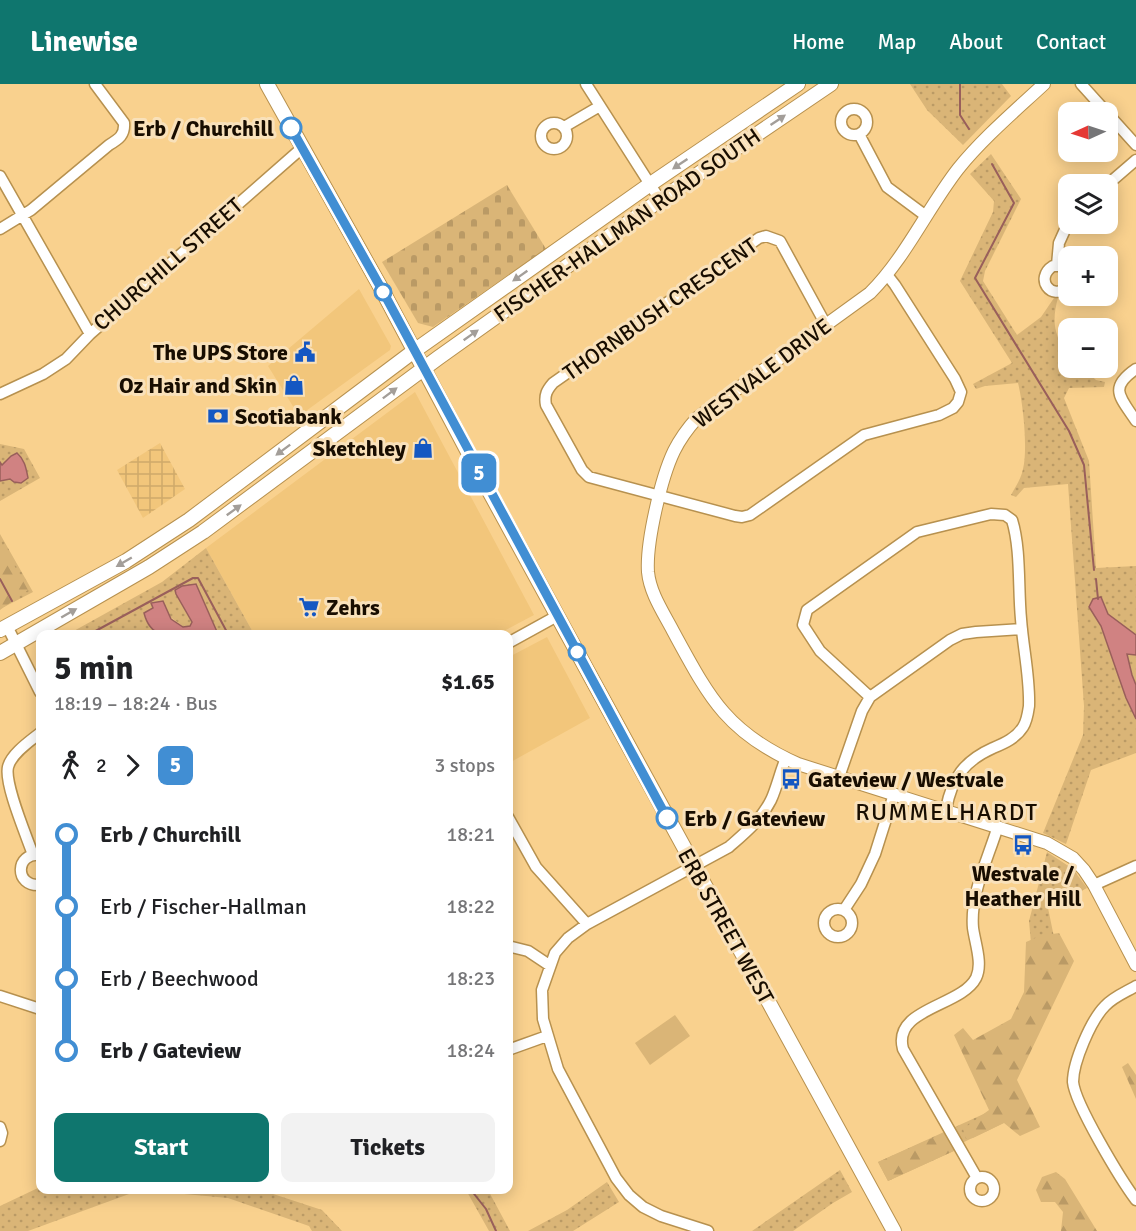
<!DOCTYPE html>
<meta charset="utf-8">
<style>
:root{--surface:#fff;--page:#f2f2f2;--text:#202124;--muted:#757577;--accent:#0f766e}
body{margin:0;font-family:Signika,sans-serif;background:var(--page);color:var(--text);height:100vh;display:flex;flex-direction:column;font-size:22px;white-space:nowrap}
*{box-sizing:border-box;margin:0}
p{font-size:20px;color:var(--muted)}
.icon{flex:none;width:33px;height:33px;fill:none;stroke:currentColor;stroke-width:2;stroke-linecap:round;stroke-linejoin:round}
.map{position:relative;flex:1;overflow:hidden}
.drawer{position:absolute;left:36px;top:546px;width:477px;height:564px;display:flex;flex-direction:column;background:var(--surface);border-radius:12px;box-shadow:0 3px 15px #0003}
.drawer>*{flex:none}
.badge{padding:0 12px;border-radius:9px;font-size:21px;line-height:39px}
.needle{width:39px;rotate:267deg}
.fabs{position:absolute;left:1058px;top:18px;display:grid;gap:12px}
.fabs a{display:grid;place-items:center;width:60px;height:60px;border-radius:12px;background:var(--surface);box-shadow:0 3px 15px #0003;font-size:30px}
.map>.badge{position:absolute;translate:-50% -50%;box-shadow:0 0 0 3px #fff}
.legs{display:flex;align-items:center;gap:9px;height:66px;padding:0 18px;font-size:20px}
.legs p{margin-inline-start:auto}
.overview{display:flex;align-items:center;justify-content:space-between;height:102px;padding:0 18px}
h1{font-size:33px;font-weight:700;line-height:45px}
.action{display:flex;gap:12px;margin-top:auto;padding:12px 18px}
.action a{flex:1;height:69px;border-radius:12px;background:var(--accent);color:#fff;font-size:24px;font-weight:700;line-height:69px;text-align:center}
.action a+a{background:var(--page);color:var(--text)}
ul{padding:0 18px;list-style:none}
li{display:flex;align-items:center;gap:21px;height:72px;font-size:22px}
li i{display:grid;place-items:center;width:9px;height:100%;margin:0 8px;background:currentColor}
li i::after{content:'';width:15px;height:15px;margin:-8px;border:4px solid;border-radius:50%;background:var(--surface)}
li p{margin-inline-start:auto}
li:first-child i{background:linear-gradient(#0000 50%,currentColor 0)}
li:last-child i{background:linear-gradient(currentColor 50%,#0000 0)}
header{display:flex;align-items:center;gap:36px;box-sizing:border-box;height:84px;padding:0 30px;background:var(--accent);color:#fff}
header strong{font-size:28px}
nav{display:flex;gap:33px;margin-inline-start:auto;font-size:21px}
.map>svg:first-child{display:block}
.built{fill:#f2c67b}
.industrial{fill:url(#industrial-grid)}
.grass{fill:url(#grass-dots)}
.forest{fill:url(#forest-firs)}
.cemetery{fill:url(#cemetery-stones)}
.pitch{fill:#dab577}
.water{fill:#d08282;stroke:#995f5b;stroke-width:1.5}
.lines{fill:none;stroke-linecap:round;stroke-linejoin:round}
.stream{stroke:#995f5b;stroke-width:2}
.minor-casing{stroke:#b7914f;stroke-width:13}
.tertiary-casing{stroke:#b7914f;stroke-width:14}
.secondary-casing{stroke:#b7914f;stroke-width:16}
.minor{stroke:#fff;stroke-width:10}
.tertiary{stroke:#fff;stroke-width:12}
.secondary{stroke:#fff;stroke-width:14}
.oneway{fill:#a39e99}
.line-1-casing{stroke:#fff;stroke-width:14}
.line-1{stroke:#418ed3;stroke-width:9}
.stop-1-dot{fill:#fff;stroke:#418ed3;stroke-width:3}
.labels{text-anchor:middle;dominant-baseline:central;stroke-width:6;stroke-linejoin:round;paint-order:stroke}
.stop-label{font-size:22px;font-weight:bold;fill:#180d00;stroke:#f9e1ba;text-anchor:end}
.street-label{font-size:22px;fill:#180d00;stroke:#f9e1ba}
.poi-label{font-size:22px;font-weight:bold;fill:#180d00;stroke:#f9e1ba;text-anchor:end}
.neighbourhood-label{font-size:24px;letter-spacing:1.5px;fill:#180d00;stroke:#f9e1ba}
</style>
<header>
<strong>Linewise</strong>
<nav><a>Home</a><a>Map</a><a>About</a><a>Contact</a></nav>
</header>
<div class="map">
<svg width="1136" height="1147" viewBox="0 0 1136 1147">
<defs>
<pattern id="industrial-grid" width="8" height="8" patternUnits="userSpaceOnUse" patternTransform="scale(1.5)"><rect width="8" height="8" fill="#f2c67b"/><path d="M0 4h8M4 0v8" fill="none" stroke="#cfa969"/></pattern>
<pattern id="grass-dots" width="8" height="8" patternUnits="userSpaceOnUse" patternTransform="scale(1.5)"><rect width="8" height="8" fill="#dab577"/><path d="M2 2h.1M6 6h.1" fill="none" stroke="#ba9a65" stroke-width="1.8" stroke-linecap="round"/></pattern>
<pattern id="forest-firs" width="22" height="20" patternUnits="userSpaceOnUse" patternTransform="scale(1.5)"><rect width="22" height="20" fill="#dab577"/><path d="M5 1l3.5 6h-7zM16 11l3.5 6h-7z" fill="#ba9a65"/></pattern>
<pattern id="cemetery-stones" width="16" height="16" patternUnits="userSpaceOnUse" patternTransform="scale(1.5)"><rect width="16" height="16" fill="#dab577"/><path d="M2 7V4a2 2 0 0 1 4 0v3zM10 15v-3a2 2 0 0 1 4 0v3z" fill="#ba9a65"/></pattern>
</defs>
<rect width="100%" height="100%" fill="#f9d18e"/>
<path class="built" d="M359,205L391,262L390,266L299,332L268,282Z
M415,308L534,531L498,550H254L206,464Z
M547,553L590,634L509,679V573Z"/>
<path class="industrial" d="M160,359L185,405L143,434L117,386Z"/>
<path class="grass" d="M910,0H1002L1011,12L963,61L927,26Z
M991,70L1021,115L985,187L983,197L1017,251L1041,233L1054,214H1058C1052,235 1053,252 1068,268V284H1083L1096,296L1105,298L1104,303L1069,304L1064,314L1089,377L1096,484L1136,482V669L1091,686L1066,760L1043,749L1083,651L1084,622L1068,400L1024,404L1016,413L1011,411C1016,402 1021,395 1023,385C1028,365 1023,319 1018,299L985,302L976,305L973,300L1012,279L960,197L993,128L994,117L970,90Z
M0,360L24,365L40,394L0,417Z
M0,450L33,508L4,523L0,516Z
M206,464L254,550H218L196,500L176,510L192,538L191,542L184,543L151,519L153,524L151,526V544L161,550H133L130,548L121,547L118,550H74L72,548L162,498Z
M1047,768L1073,785L1087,804L1048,824L1061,887L1012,991L1014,1034L964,1058L956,1066L888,1097L878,1078L999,1023L1033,882L1029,837Z
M840,1086L852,1108L833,1119L793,1147H752Z
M607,1098L619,1118L573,1147H528L567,1126Z
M40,1103V1106H261L322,1126L342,1147H312L309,1142L228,1114L140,1106L28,1147H0V1122Z
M466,1106H488L510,1147H489Z"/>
<path class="forest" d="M0,456L28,506L0,526Z
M1059,849L1074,877L1017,996L1040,1043L1020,1052L1004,1039L973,1054L966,1055L963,1045L989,1026L954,951L963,944L973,956L1011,935L1024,908L1026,858L1040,852Z
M1128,979L1136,991V1015L1122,983Z
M946,1048L956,1066L888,1097L878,1078Z
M1056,1088L1065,1095L1097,1147H1061L1063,1128L1055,1118H1041L1036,1106L1042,1093Z"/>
<path class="cemetery" d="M507,101L546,165L433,243L418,239L382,178Z"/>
<path class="pitch" d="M675,931L690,952L650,981L635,959Z"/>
<path class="water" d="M17,369C25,376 26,384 28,394L21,399L14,398L10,395L0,397V378L2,381L11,372Z
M196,500L218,550C207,551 169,553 161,550C151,547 146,537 144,529L153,524L151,519L163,517L171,535L183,543L190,542L192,538L176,510L175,506L182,502Z
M1101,513L1108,530L1136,551V571L1127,570L1132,591L1136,601V635L1126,614L1101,542L1089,523L1093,515Z"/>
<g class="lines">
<path class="stream" d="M960,0V31L969,45
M992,80L1014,119L975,194L1069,347L1084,381L1094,486
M0,495L12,517
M1096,495L1098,515
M90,550L193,494H198L228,550
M471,1106L486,1125L496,1147"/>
<g class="minor-casing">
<path id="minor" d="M586,0L660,116
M1081,0L1136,61
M841 38a13 13 0 1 1 26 0a13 13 0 1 1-26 0Z
M541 52a13 13 0 1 1 26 0a13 13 0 1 1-26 0Z
M564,43L600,22
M859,50L887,103L926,132
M0,92L90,250L302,64
M1107,101L1136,76
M0,145L31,126L109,61C119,55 125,51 124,39L95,0
M1057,181L1059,159L1068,139
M1068,186L1062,182H1053C1034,194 1051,218 1068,203
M826,241L780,157L766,152L759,154L553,299C547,306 544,311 546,321L582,386L589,393L735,432L742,433L750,431L864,351L939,331L953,324L958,318L961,308L955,295L895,201L888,192
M1136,285C1108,304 1120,313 1136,337
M0,310L43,290L66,275L90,250
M7,542L40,608
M508,559L557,532
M870,613L820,567L803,541L807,526L917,448L991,430L1005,431L1012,436C1021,465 1018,504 1021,535C1023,564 1030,593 1029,622C1028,629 1027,637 1023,643C1016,654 1005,659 993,664C964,677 952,694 946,725
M839,693L862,627L870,613L950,556L962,550L976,548L1022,545
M508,733L536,783L587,840
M33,771C27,753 4,700 8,683C11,670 30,657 40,649
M40,771C15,768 14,803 40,801
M1094,801L1136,782
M824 839a14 14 0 1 1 28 0a14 14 0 1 1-28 0Z
M844,826L861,800L875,770L894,710
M508,862L528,867L549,881
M1136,902C1126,908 1113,913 1105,922C1091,936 1073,978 1073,998C1075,1020 1121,1096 1136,1116
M0,912L40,925
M508,966L547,952
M0,1043L2,1049L0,1057
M970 1105a12 12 0 1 1 24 0a12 12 0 1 1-24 0Z
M977,1094L903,965C892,924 961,923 976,894C983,880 975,859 973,844C970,810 988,775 998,742
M708,1147L661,1132L643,1123L629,1111L616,1094L558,985L543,935L542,906L555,869L568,854L587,840L729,763C745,749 761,736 771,716C777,703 780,688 786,674"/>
</g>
<g class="tertiary-casing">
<path id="tertiary" d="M1044,0C1015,27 983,54 958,85C927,125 906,173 870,209L697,334C688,344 680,355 674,367C661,394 646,459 648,488C650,509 663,528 673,547C709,613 726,648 798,680L1047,759L1073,774L1084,786L1094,801L1136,881"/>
</g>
<g class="secondary-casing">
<path id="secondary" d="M267,0L381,204L477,385L894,1147
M0,546L126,477L189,436L414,267L649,101L798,0
M0,569L149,483L203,448L438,274L660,116L831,0"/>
</g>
<use href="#minor" class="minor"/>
<use href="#tertiary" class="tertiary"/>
<use href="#secondary" class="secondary"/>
</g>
<defs><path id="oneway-solid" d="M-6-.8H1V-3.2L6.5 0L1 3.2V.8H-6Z" transform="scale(1.5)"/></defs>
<g class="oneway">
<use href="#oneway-solid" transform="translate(778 36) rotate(-34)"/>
<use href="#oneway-solid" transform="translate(680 80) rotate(146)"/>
<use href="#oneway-solid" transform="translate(520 192) rotate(145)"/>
<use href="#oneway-solid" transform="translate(471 251) rotate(-35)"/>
<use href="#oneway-solid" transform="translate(390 309) rotate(-37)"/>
<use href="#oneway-solid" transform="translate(283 366) rotate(143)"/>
<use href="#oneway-solid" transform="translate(234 426) rotate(-36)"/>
<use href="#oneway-solid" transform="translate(124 478) rotate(150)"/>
<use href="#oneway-solid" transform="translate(69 529) rotate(-30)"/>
</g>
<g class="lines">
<g class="line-1-casing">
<path id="line-1" d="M291,44L381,204L667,734"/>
</g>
<use href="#line-1" class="line-1"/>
</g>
<defs>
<g id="civic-bare" transform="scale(1.62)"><path d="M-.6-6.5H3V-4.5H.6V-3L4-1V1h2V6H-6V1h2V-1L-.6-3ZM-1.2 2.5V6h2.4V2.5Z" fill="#1457c2" stroke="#f9e1ba" stroke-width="2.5" paint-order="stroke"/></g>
<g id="shop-bare" transform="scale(1.62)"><path d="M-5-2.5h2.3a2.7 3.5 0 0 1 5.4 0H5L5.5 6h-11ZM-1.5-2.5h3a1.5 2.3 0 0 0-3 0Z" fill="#1457c2" stroke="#f9e1ba" stroke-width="2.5" paint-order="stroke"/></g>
<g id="bank-bare" transform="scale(1.62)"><path d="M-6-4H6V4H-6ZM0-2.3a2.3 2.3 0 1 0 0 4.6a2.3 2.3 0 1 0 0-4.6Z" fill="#1457c2" stroke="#f9e1ba" stroke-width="2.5" paint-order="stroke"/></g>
<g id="supermarket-bare" transform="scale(1.62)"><path d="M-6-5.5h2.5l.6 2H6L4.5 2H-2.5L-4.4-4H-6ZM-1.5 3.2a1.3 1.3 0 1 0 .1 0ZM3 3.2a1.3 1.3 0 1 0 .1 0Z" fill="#1457c2" stroke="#f9e1ba" stroke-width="2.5" paint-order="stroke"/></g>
<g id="bus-bare" transform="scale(1.62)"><path d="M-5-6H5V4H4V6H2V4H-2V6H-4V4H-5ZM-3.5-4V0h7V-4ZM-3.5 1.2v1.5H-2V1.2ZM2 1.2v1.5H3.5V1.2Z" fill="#1457c2" stroke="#f9e1ba" stroke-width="2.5" paint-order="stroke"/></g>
</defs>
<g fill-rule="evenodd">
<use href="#civic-bare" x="305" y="268"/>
<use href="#shop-bare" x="294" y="301"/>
<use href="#bank-bare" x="218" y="332"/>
<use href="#shop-bare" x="423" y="364"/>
<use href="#supermarket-bare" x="309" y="523"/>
<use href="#bus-bare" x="791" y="695"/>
<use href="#bus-bare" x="1023" y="761"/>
</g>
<g class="stop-1-dot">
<circle cx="291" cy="44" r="10"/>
<circle cx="383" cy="208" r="8"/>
<circle cx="577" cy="568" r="8"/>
<circle cx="667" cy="734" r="10"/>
</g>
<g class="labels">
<g class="stop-label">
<text x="274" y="44">Erb / Churchill</text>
<text x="684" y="734" text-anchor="start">Erb / Gateview</text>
</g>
<g class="street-label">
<text transform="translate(627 141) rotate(-35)">FISCHER-HALLMAN ROAD SOUTH</text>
<text transform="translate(168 180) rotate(-41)">CHURCHILL STREET</text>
<text transform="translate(660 225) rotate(-35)">THORNBUSH CRESCENT</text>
<text transform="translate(762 289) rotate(-37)">WESTVALE DRIVE</text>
<text transform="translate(726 842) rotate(61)">ERB STREET WEST</text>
</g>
<g class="poi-label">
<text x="288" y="268">The UPS Store</text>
<text x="277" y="301">Oz Hair and Skin</text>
<text x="235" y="332" text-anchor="start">Scotiabank</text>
<text x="406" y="364">Sketchley</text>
<text x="326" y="523" text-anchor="start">Zehrs</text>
<text x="808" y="695" text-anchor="start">Gateview / Westvale</text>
<text x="1023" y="789" text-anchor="middle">Westvale /<tspan x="1023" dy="25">Heather Hill</tspan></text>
</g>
<g class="neighbourhood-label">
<text x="947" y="728">RUMMELHARDT</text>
</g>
</g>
</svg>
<div class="fabs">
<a><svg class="needle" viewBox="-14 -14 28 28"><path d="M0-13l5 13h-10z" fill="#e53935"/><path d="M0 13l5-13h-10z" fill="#757577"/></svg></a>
<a><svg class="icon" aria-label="layers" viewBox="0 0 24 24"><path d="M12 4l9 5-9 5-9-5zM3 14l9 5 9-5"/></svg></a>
<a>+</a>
<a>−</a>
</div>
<b class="badge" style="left:479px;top:389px;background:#418ed3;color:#fff">5</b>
<section class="drawer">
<div class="overview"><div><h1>5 min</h1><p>18:19 – 18:24 · Bus</p></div><b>$1.65</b></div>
<div class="legs"><svg class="icon" aria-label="walk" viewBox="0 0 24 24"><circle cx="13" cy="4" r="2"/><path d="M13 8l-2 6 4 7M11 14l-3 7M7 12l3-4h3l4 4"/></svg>2<svg class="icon" aria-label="forward" viewBox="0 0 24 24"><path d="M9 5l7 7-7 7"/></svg><b class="badge" style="background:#418ed3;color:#fff">5</b><p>3 stops</p></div>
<ul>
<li><i style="color:#418ed3"></i><b>Erb / Churchill</b><p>18:21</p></li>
<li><i style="color:#418ed3"></i><span>Erb / Fischer-Hallman</span><p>18:22</p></li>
<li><i style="color:#418ed3"></i><span>Erb / Beechwood</span><p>18:23</p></li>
<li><i style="color:#418ed3"></i><b>Erb / Gateview</b><p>18:24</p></li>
</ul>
<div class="action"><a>Start</a><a>Tickets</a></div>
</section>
</div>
